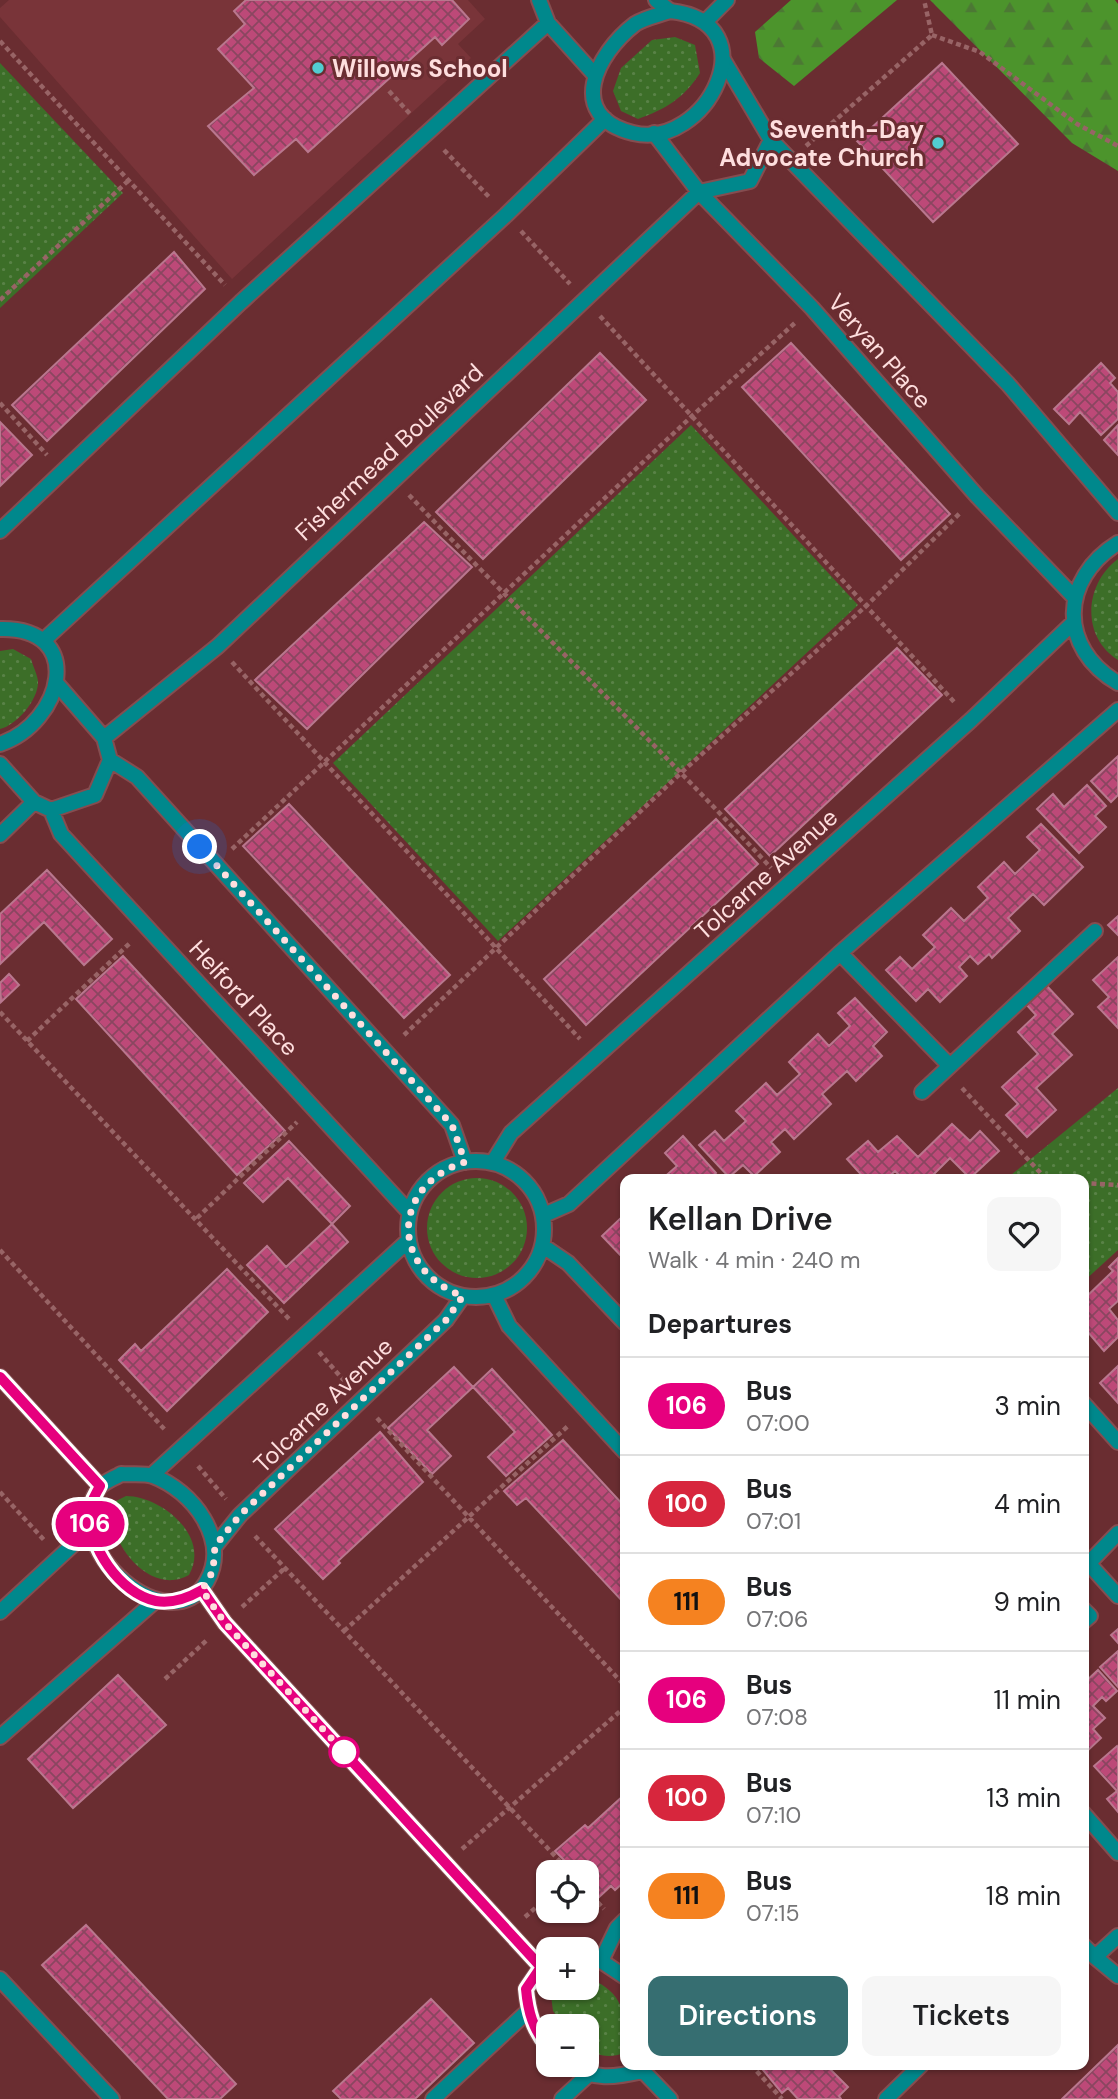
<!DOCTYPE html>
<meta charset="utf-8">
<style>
:root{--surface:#fff;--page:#f6f6f6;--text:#202124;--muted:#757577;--line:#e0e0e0;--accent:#366e71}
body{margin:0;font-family:"DM Sans",sans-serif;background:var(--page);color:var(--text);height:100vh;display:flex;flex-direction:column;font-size:26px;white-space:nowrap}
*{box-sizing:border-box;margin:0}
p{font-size:23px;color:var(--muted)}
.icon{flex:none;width:38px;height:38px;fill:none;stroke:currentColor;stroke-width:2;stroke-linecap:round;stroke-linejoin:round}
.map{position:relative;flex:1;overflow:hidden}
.details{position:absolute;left:620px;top:1174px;width:469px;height:896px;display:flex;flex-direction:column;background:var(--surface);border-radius:14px;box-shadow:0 2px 5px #0004}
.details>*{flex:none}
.badge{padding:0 14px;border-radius:23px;font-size:24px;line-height:46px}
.buttons{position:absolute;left:536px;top:1860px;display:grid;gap:14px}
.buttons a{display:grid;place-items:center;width:63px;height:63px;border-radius:14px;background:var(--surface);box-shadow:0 2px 5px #0004;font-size:35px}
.you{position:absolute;width:35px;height:35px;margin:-18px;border:5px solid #fff;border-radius:50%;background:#1a73e8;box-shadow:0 0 0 10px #1a73e833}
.map>.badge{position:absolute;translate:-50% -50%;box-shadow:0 0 0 4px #fff}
h2{padding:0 28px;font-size:26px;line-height:63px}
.round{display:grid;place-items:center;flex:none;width:74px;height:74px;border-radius:14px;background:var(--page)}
.overview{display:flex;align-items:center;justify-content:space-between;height:119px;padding:0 28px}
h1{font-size:33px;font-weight:600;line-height:52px}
.cta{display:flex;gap:14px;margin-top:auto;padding:14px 28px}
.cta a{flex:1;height:80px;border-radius:14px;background:var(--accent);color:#fff;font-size:28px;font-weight:600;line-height:80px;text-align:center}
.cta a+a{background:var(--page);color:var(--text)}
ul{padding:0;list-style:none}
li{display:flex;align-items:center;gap:21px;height:98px;padding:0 28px;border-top:2px solid var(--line)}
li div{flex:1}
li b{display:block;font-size:26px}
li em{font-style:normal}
li .badge{min-width:77px;font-weight:700;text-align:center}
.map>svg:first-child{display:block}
.built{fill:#793439}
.green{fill:url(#green-dots)}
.forest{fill:url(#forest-firs)}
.building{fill:url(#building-cross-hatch);stroke:#b9778e;stroke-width:2}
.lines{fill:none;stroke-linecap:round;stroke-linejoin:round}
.service-casing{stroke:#854d50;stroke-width:18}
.minor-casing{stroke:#854d50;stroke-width:18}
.tertiary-casing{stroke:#854d50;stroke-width:18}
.path{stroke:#986466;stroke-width:4.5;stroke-dasharray:5 3.5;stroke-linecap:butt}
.service{stroke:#00888c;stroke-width:14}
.minor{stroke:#00888c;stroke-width:14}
.tertiary{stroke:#00888c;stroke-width:14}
.line-casing{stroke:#fff;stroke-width:16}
.line{stroke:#e6007e;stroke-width:10}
.walk{stroke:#fedede;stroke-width:7;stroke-dasharray:0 12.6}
.poi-dot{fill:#52ccd0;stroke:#6a2d31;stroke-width:2.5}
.stop-dot{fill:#fff;stroke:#e6007e;stroke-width:3.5}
.labels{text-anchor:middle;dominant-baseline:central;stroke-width:6;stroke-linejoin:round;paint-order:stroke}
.poi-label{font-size:24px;font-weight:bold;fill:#fedede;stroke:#6a2d31;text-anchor:start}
.street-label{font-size:24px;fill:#fedede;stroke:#6a2d31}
</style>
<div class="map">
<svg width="1118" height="2099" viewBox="0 0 1118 2099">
<defs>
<pattern id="green-dots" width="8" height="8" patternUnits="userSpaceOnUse" patternTransform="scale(1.75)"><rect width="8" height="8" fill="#3c6e28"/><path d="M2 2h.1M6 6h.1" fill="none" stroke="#598247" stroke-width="1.8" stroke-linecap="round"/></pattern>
<pattern id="forest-firs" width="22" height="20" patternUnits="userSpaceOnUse" patternTransform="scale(1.75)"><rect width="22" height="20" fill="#4c942c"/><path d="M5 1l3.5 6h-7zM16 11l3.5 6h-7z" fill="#4c7834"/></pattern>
<pattern id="building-cross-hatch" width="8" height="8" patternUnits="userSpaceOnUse" patternTransform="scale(1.75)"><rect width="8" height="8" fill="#bd4978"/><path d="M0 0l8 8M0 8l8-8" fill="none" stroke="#8a4660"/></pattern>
</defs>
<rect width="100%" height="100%" fill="#6a2d31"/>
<path class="built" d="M9,0H468L485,19L458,44L471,58L232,279L0,17V8Z"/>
<path class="green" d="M675,37L695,45L700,73C684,98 666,109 638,119L621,111L613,91L621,68L652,40Z
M0,63L123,193L0,308Z
M691,425L858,605L498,941L333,763Z
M1118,559V660C1080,636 1085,583 1118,559Z
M13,649L31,659C33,666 37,674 38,681C39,699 17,725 0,729V651Z
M1118,1088V1250L1083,1282V1180L1006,1179Z
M427 1228a50 50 0 1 1 100 0a50 50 0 1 1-100 0Z
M126,1496C161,1496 211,1536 189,1575C185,1577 178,1580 173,1580C138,1583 104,1533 114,1502Z
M586,1977C627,1993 625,2015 625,2053C609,2058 600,2057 586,2048V2026H563L553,2011L550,1988H586Z"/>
<path class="forest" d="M791,0H897L794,86L759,58L755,32Z
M930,0H1115L1118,4V171L1072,143Z"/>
<path class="building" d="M246,0H452L469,19L442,45L435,37L308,152L296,139L254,175L208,126L254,88L218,49L245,24L234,11Z
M942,63L1018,144L933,222L857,141Z
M174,252L205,289L47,441L12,405Z
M791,343L950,514L901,560L742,387Z
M600,353L646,400L483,559L436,512Z
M1101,363L1115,378L1110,383L1118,392V419L1101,435L1080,412L1069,424L1054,409Z
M0,422L32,455L0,486Z
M1118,425V455L1104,440Z
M424,522L472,567L307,729L255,680Z
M897,648L942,695L770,856L725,809Z
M1118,756V795L1111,802L1091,781Z
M1087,785L1106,806L1095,816L1106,827L1079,853L1037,809L1053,794L1064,807Z
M289,804L450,975L404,1018L243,846Z
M716,819L758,864L586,1025L544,979Z
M1041,824L1083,867L1044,905L1033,894L1008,918L1020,931L992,958L989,954L978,964L970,956L959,967L967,976L940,1002L928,989L916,1001L886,970L900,957L912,969L935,947L923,935L951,908L964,921L988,898L978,887L1004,862L1015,874L1040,850L1027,837Z
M47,870L112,939L84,965L44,922L0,964V914Z
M1118,916V935L1108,925Z
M123,956L285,1131L237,1175L76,999Z
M1118,957V1028L1098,1007L1109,997L1093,980Z
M9,974L19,985L1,1002L0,983Z
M1046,985L1073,1014L1052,1034L1072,1055L1036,1088L1056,1110L1027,1137L1006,1115L1018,1104L1002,1087L1038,1054L1018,1032L1036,1015L1025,1003Z
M855,998L887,1032L873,1046L882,1056L856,1081L847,1071L822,1094L831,1104L794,1139L785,1129L771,1142L780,1152L754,1176L743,1165L729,1177L699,1145L715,1131L724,1141L746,1121L736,1111L766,1083L777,1095L800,1074L789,1062L818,1034L829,1046L850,1026L838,1013Z
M952,1124L970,1141L980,1131L999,1151L970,1178L950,1158L928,1180H904L895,1171L885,1180H866L847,1159L868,1141L878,1152L897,1136L918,1157Z
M683,1136L716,1173L709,1180H661L677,1166L665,1153Z
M289,1141L350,1206L332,1224L288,1178L263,1202L244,1183Z
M625,1214V1260L602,1236Z
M332,1224L348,1242L284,1303L247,1265L267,1246L286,1267Z
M1118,1258V1301L1109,1309L1118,1320V1337L1104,1351L1087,1331L1083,1335V1300L1113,1271L1109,1267Z
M227,1269L268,1312L167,1411L119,1360L135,1344L141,1351Z
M1118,1366V1403L1100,1383Z
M454,1367L473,1387L427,1430L451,1456L432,1474L388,1428Z
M492,1369L552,1435L506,1476L488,1457L515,1432L473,1387Z
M380,1432L423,1482L338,1561L340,1563L323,1579L275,1529Z
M563,1440L625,1507V1604L526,1498L517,1505L504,1491Z
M1118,1629V1643L1111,1635Z
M1118,1651V1687L1100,1667Z
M1098,1670L1117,1691L1106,1701L1102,1697L1093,1706L1105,1718L1093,1729L1101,1738L1084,1754L1083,1684Z
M118,1675L166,1725L73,1808L28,1759Z
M1117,1746L1118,1748V1812L1107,1799L1117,1791L1094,1766Z
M625,1794V1881L615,1890L611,1886L599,1897L586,1884V1872H576L555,1851L585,1825L588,1828Z
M86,1925L236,2084L220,2099H168L42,1965Z
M431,1999L474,2043L415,2099H341L333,2091Z
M1118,2045V2099H1062Z
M759,2065H826L848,2087L839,2096L841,2099H798L788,2088L782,2093Z"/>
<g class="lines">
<g class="service-casing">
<path id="service" d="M1083,1403L1118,1442
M1089,1564L1118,1596
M1095,1957L1118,1976"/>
</g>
<g class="minor-casing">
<path id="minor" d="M539,0L548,23L594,74
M656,0L670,11
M724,61L771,140L1008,384L1118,513
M654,133L699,192L812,308L977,496L1075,598
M0,531L241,302L548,23
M1118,543C1060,579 1058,648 1118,683
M104,738L218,646L699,192L750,181L771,140
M110,760L137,777L452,1125L465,1162
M0,764L34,802L51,810L95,795L110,760L104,738L58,685
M51,810L61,834L410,1213
M0,835L34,802
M840,953L949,1065
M922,1092L1095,931
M408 1229a68 68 0 1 1 136 0a68 68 0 1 1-136 0Z
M493,1162L511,1133L971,720L1074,622
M544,1215L569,1204L840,953L1118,710
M543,1246L568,1263L625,1323
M494,1295L509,1326L625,1452
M152,1475L409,1240
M215,1546L240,1515L446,1320L463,1296
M1083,1569L1118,1533
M1083,1609L1090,1616L1083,1622
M0,1612L90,1529
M0,1737L155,1601
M1083,1813L1118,1853
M1083,1945L1095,1957L1118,1936
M601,1961L617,1928L625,1920
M0,1979L112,2099
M433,2099L528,2011
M562,2099L587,2076
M886,2099L921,2065"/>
</g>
<g class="tertiary-casing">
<path id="tertiary" d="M670,11C772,22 706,151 633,133C565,116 596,54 635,24C644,18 659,15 670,11Z
M705,22L727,0
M0,629C87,627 63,723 0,744
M44,640L506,215L605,119
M0,1377L100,1486
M121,1474C131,1475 144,1473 153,1476C193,1491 230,1540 207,1581C172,1645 56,1548 99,1488C103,1482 115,1478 121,1474Z
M202,1590L225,1623L541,1967
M586,1958L601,1961L625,1977
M548,1964L541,1967L526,1989C528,2011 533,2030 548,2047
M567,2065C596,2080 612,2078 643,2071L646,2065
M643,2071L670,2099"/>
</g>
<path class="path" d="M932,35L980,52L1077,124L1118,146
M0,41L225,285
M389,91L412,116
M806,146L932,35L924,0
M444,150L491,199
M521,231L570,284
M0,300L129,180
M600,316L956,704
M0,403L47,455
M409,495C528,621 654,741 771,868
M232,662L580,1039
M232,849L692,416L796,322
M0,1012L290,1320
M404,1035L682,772L866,606L961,512
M27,1041L131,942
M962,1088L1047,1180
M1083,1183L1118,1185
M197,1218L297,1122
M0,1250L166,1431
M319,1352L346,1383
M377,1418L625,1686
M198,1466L226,1499
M0,1492L44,1540
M255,1536L570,1872
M242,1607L285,1568
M344,1631L568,1426
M165,1679L208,1639
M462,1849L625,1707
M586,1890L604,1909
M525,1917L548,1897
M751,2065L782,2099"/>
<use href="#service" class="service"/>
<use href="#minor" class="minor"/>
<use href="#tertiary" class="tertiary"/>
</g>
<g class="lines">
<g class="line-casing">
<path id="line" d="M0,1377L100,1486C96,1494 90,1502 90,1511C87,1545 120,1594 156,1601C173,1604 188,1598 202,1590L225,1623L541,1967L526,1989C528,2011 533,2030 548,2047"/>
</g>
<use href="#line" class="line"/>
<path class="walk" d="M200,847L452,1125L465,1162C390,1186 390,1270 463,1296L446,1320L240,1515L215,1546L213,1571L202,1590L225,1623L344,1752"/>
</g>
<g class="poi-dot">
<circle cx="318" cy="68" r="7"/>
<circle cx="938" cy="143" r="7"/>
</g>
<circle class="stop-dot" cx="344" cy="1752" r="14"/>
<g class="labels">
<g class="poi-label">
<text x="332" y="68">Willows School</text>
<text x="924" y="129" text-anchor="end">Seventh-Day<tspan x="924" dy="28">Advocate Church</tspan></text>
</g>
<g class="street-label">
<text transform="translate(880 351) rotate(49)">Veryan Place</text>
<text transform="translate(389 452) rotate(-43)">Fishermead Boulevard</text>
<text transform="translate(766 874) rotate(-42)">Tolcarne Avenue</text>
<text transform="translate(244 998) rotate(47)">Helford Place</text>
<text transform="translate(323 1405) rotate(-44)">Tolcarne Avenue</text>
</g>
</g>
</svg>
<div class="buttons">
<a><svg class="icon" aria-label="locate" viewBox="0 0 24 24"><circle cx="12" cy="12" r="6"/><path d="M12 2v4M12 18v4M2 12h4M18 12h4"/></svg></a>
<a>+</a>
<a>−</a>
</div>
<div class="you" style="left:200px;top:847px"></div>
<b class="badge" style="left:90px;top:1524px;background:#e6007e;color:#fff">106</b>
<section class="details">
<div class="overview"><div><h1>Kellan Drive</h1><p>Walk · 4 min · 240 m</p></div><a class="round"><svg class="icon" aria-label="heart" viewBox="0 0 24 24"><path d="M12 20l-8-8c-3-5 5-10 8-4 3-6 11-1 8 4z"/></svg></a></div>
<h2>Departures</h2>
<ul>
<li><span class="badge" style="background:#e6007e;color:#fff">106</span><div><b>Bus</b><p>07:00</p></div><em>3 min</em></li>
<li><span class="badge" style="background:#d7263d;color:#fff">100</span><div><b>Bus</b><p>07:01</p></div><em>4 min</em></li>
<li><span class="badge" style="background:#f58220;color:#111">111</span><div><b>Bus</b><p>07:06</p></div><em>9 min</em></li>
<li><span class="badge" style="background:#e6007e;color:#fff">106</span><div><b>Bus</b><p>07:08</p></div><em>11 min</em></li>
<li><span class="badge" style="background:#d7263d;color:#fff">100</span><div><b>Bus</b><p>07:10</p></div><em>13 min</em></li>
<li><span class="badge" style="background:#f58220;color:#111">111</span><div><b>Bus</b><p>07:15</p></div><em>18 min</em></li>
</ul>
<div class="cta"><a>Directions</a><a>Tickets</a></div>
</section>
</div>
